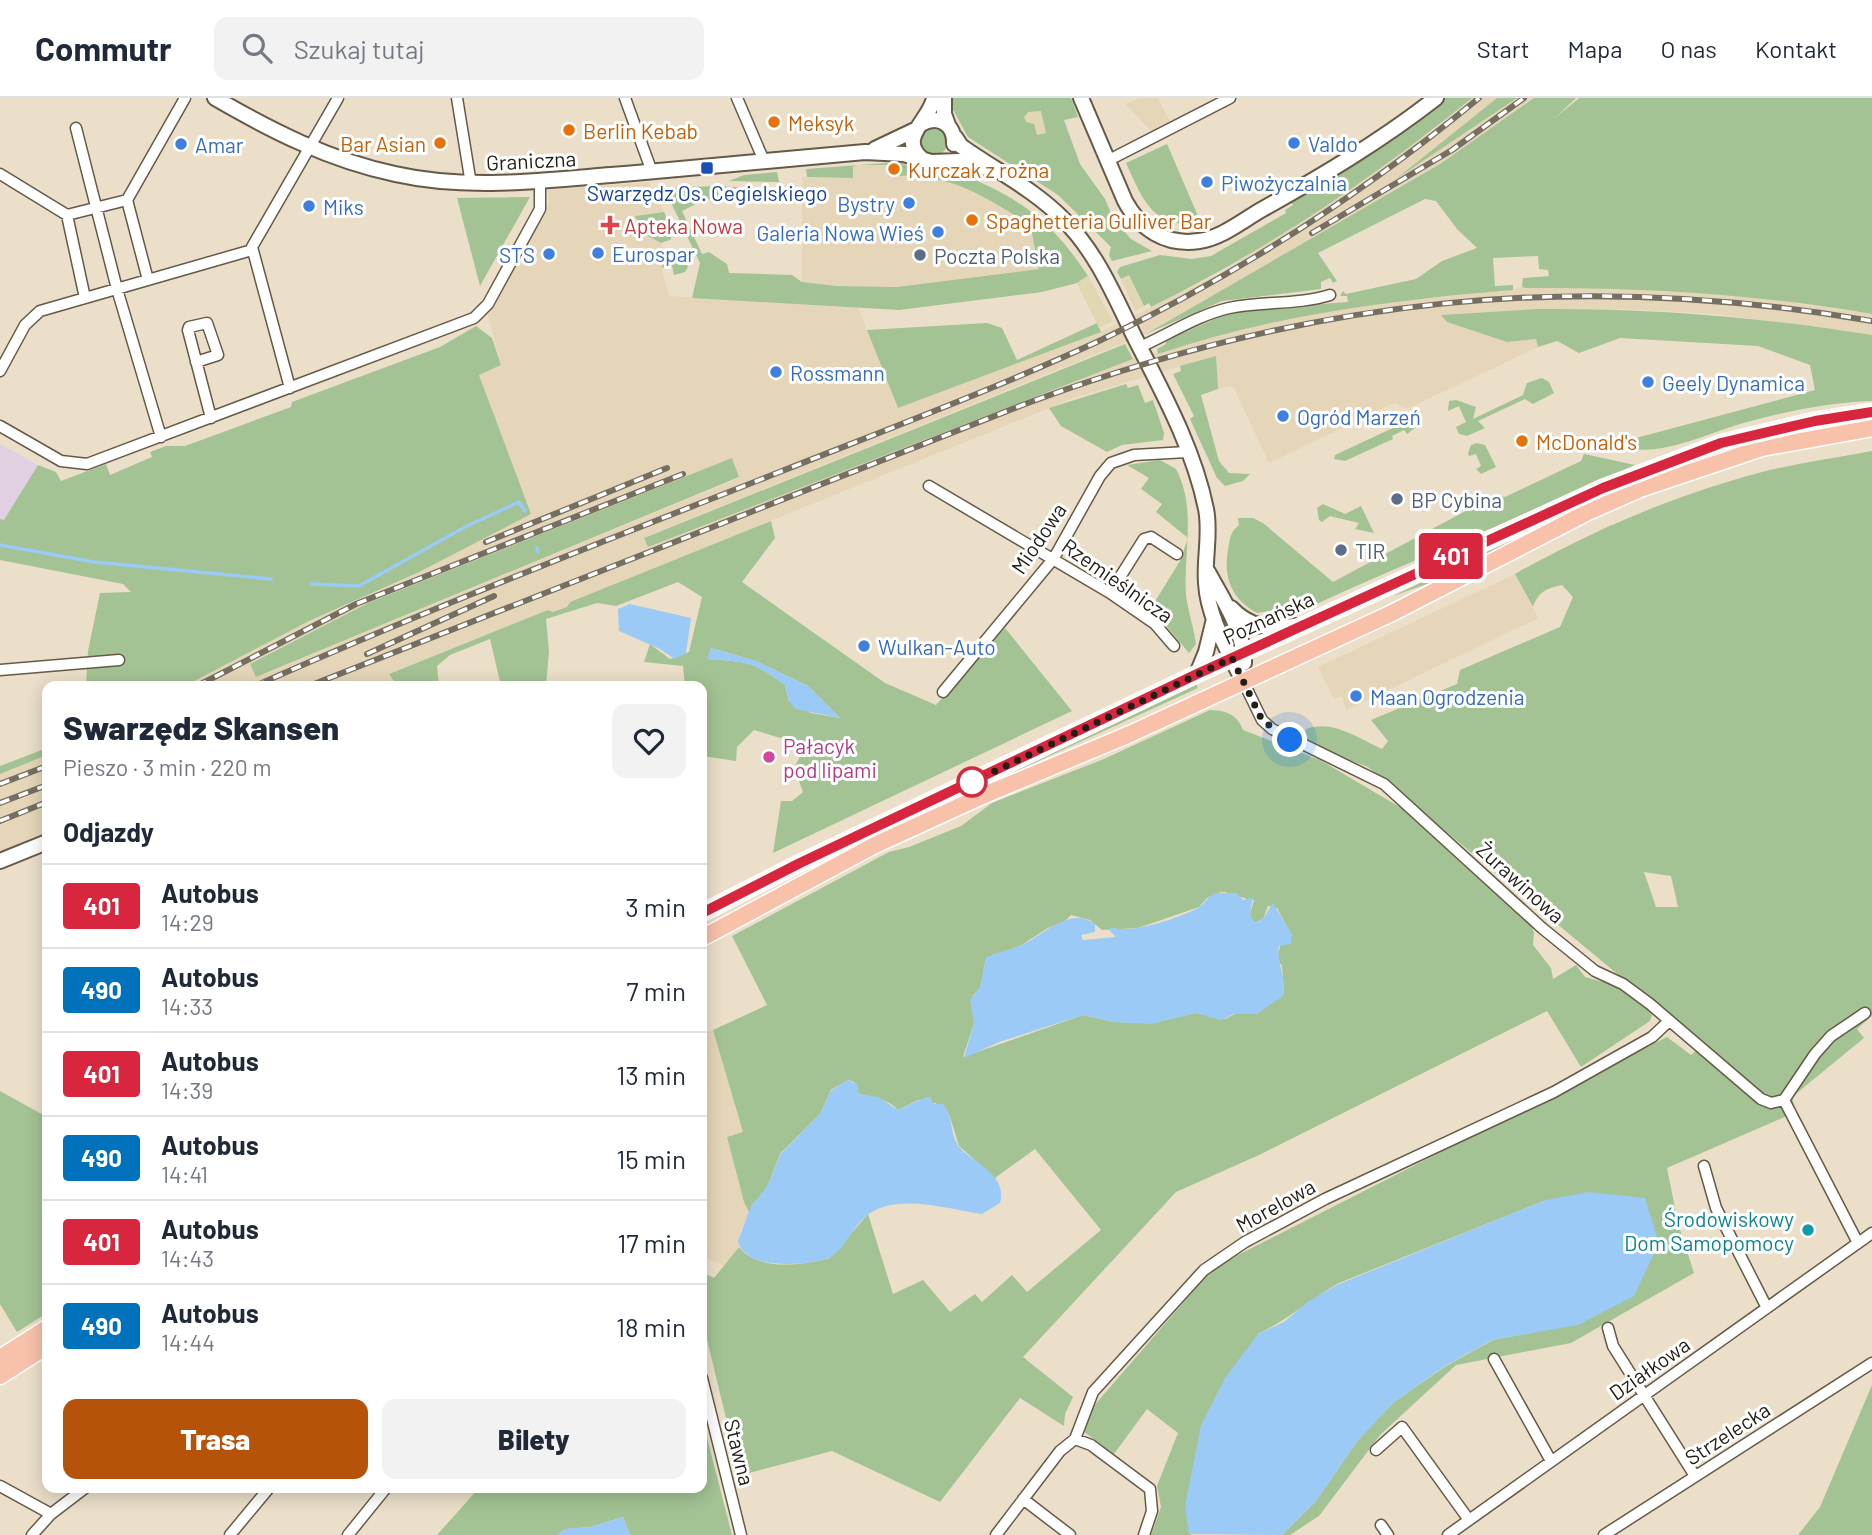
<!DOCTYPE html>
<html lang="pl">
<meta charset="utf-8">
<style>
:root{--surface:#fff;--page:#f2f2f3;--text:#1f2937;--muted:#747a83;--line:#e0e1e3;--accent:#b45309}
body{margin:0;font-family:Barlow,sans-serif;background:var(--page);color:var(--text);height:100vh;display:flex;flex-direction:column;font-size:26px;white-space:nowrap}
*{box-sizing:border-box;margin:0}
p{font-size:23px;color:var(--muted)}
.icon{flex:none;width:38px;height:38px;fill:none;stroke:currentColor;stroke-width:2;stroke-linecap:round;stroke-linejoin:round}
.map{position:relative;flex:1;overflow:hidden}
.side{position:absolute;left:42px;top:583px;width:665px;height:812px;display:flex;flex-direction:column;background:var(--surface);border-radius:14px;box-shadow:0 4px 18px #0003}
.side>*{flex:none}
.badge{padding:0 14px;border-radius:5px;font-size:24px;line-height:46px}
.you{position:absolute;width:35px;height:35px;margin:-18px;border:5px solid #fff;border-radius:50%;background:#1a73e8;box-shadow:0 0 0 10px #1a73e833}
.map>.badge{position:absolute;translate:-50% -50%;box-shadow:0 0 0 4px #fff}
h2{padding:0 21px;font-size:26px;line-height:63px}
.round{display:grid;place-items:center;flex:none;width:74px;height:74px;border-radius:14px;background:var(--page)}
.head{display:flex;align-items:center;justify-content:space-between;height:119px;padding:0 21px}
h1{font-size:33px;font-weight:800;line-height:52px}
.primary-button{display:flex;gap:14px;margin-top:auto;padding:14px 21px}
.primary-button a{flex:1;height:80px;border-radius:14px;background:var(--accent);color:#fff;font-size:28px;font-weight:800;line-height:80px;text-align:center}
.primary-button a+a{background:var(--page);color:var(--text)}
ul{padding:0;list-style:none}
li{display:flex;align-items:center;gap:21px;height:84px;padding:0 21px;border-top:2px solid var(--line)}
li div{flex:1}
li b{display:block;font-size:26px}
li em{font-style:normal}
li .badge{min-width:77px;font-weight:700;text-align:center}
header{display:flex;align-items:center;gap:42px;box-sizing:border-box;height:98px;padding:0 35px;background:var(--surface);border-bottom:2px solid var(--line)}
header strong{font-size:33px}
nav{display:flex;gap:38px;margin-inline-start:auto;font-size:24px}
.search{width:490px;height:63px;background:var(--page);display:flex;align-items:center;gap:18px;box-sizing:border-box;padding:0 24px;border-radius:14px;color:var(--muted);font-size:26px}
.map>svg:first-child{display:block}
.built{fill:#e5d6b9;fill-rule:evenodd}
.education{fill:#e1d0e2}
.green{fill:#a3c394;fill-rule:evenodd}
.sand{fill:#e1d7b2}
.water{fill:#9acaf5}
.lines{fill:none;stroke-linecap:round;stroke-linejoin:round}
.stream{stroke:#9acaf5;stroke-width:3.5}
.street-casing{stroke:#655a47;stroke-width:13}
.secondary-casing{stroke:#655a47;stroke-width:18}
.primary-casing{stroke:#fff;stroke-width:19}
.street{stroke:#fff;stroke-width:10}
.secondary{stroke:#fff;stroke-width:14}
.primary{stroke:#f8c1aa;stroke-width:16}
.rail-casing{stroke:#766e61;stroke-width:6}
.rail{stroke:#fff;stroke-width:3.5;stroke-dasharray:10;stroke-linecap:butt}
.line-casing{stroke:#fff;stroke-width:16}
.line{stroke:#d7263d;stroke-width:10}
.walk{stroke:#221e16;stroke-width:7;stroke-dasharray:0 12.6}
.food-dot{fill:#e8710a;stroke:#fff;stroke-width:2.5}
.shop-dot{fill:#3f7fe0;stroke:#fff;stroke-width:2.5}
.transit-dot{fill:#1a4fb4;stroke:#fff;stroke-width:2.5}
.health-dot{fill:#e0444e;stroke:#fff;stroke-width:2.5}
.service-dot{fill:#5c6f8a;stroke:#fff;stroke-width:2.5}
.hotel-dot{fill:#d1479c;stroke:#fff;stroke-width:2.5}
.stop-dot{fill:#fff;stroke:#d7263d;stroke-width:3.5}
.culture-dot{fill:#0f9aa8;stroke:#fff;stroke-width:2.5}
.labels{text-anchor:middle;dominant-baseline:central;stroke-width:6;stroke-linejoin:round;paint-order:stroke}
.food-label{font-size:21px;fill:#c56008;stroke:#fff;text-anchor:start}
.shop-label{font-size:21px;fill:#366cbe;stroke:#fff;text-anchor:start}
.street-label{font-size:21px;fill:#221e16;stroke:#fff}
.transit-label{font-size:21px;fill:#164399;stroke:#fff}
.health-label{font-size:21px;fill:#be3a42;stroke:#fff;text-anchor:start}
.service-label{font-size:21px;fill:#4e5e75;stroke:#fff;text-anchor:start}
.hotel-label{font-size:21px;fill:#b23c85;stroke:#fff;text-anchor:start}
.culture-label{font-size:21px;fill:#0d838f;stroke:#fff;text-anchor:end}
</style>
<header>
<strong>Commutr</strong>
<div class="search"><svg class="icon" aria-label="search" viewBox="0 0 24 24"><circle cx="10" cy="10" r="6"/><path d="M15 15l6 6"/></svg>Szukaj tutaj</div>
<nav><a>Start</a><a>Mapa</a><a>O nas</a><a>Kontakt</a></nav>
</header>
<div class="map">
<svg width="1872" height="1437" viewBox="0 0 1872 1437">
<rect width="100%" height="100%" fill="#ebdfc9"/>
<path class="built" d="M1140,0H1158L1170,24L1151,33L1125,6Z
M1472,0H1497L1404,75L1517,0H1534L1440,66L1148,235L645,439L648,448L1133,261L1273,223L1360,207L1513,192L1522,189H1629L1717,194L1872,216V237L1715,216L1622,211H1538L1442,217L1507,244L1536,241L1538,249L1407,311L1394,305L1269,365L1233,288L1218,291L1215,258L1074,300L570,504L567,509L553,514L548,512L390,575L397,588H185L309,523L419,474L530,416L479,276L501,267L487,214L549,106L548,92L649,84L664,114L636,117L646,137L661,145L666,161L661,170L669,198L858,209L898,310L1101,234L1219,176L1429,35ZM732,361L739,380L257,579L250,567L368,505Z
M853,67H900V78L945,82L981,98L1030,126L1039,171L897,189L837,188L802,184V79L852,80Z
M1515,476L1538,520L1347,612L1341,598L1334,601L1318,569Z
M47,657V737L0,755V676Z
M713,932L743,1034L727,1039L744,1104L749,1114L741,1132L739,1149L724,1168L702,1158V936Z"/>
<path class="education" d="M0,346L38,367L4,423L0,421Z"/>
<path class="green" d="M950,0H1071L1078,19L1064,22L1080,66L1105,101L1114,122L1131,141L1152,153L1112,163L1109,157L1111,149L1058,97L968,39L950,6Z
M1445,0H1472C1372,81 1267,152 1151,209L1149,205L1144,208L1129,178L1121,181L1117,174L1120,169L1160,157L1192,161L1211,158L1286,115L1285,112L1293,107L1290,102Z
M1497,0H1517L1396,81Z
M1534,0H1576L1555,20L1579,0H1872V216C1755,196 1644,189 1525,190L1522,189L1523,180L1549,178L1548,172L1539,171L1538,158L1493,160L1495,188L1513,187V192C1392,202 1273,217 1158,256L1157,251L1166,246L1165,243L1233,213L1348,204L1347,198H1340L1343,193L1346,196L1416,181L1442,163L1477,150L1457,131L1436,103L1425,101L1318,155L1337,183L1333,185L1330,180L1321,184V191L1222,203L1146,236L1440,66Z
M920 43a14 14 0 1 1 28 0a14 14 0 1 1-28 0Z
M1167,46L1201,125C1153,132 1143,102 1126,65Z
M899,64L918,72L917,77L900,78L899,67H853V80L807,79L806,71Z
M950,72C1016,97 1049,119 1088,178L1077,185L1042,194L899,212L692,200L700,165L664,90L716,88L790,92L789,104L706,101L682,113L702,156L709,154L727,166L729,175L792,177L802,184L837,188L897,189L1039,171L1030,126C998,108 965,84 928,80L929,74Z
M777,74L779,84L729,83L744,77Z
M530,99L480,188L457,100Z
M664,114L674,135L670,142L661,145L646,137L635,118Z
M679,153L688,169L685,174L674,177L672,168L661,170L670,154Z
M1538,211C1651,210 1761,219 1872,237V303C1832,304 1789,313 1751,323C1707,334 1661,362 1616,348L1612,339L1619,338L1621,344L1815,292L1810,267L1758,248L1620,240L1579,255L1557,243L1538,249L1536,241L1507,244L1447,224L1441,217Z
M987,225L1002,230L1017,262L1097,225L1101,234L898,310L867,232Z
M476,228L492,240L501,267L479,277L531,416L419,474L309,523L185,588H86L88,553L100,495L131,494L123,486L0,462V421L4,422L38,367L56,374L61,383L106,366L110,377L152,359L150,354L166,348H185L291,309L292,304L440,249Z
M1125,246L1133,261L648,449L644,440Z
M1216,258L1218,291L1201,297L1219,363L1229,375L1250,376L1243,383L1225,388L1217,380L1190,321L1194,318L1173,276L1181,273L1180,268Z
M1542,280L1549,284L1554,295L1533,306L1525,301L1478,323L1485,330L1467,338L1459,336L1456,329L1466,324L1459,308L1448,313L1449,303L1456,302L1476,309L1473,321L1523,297L1527,285Z
M1126,286L1128,290L1138,287L1145,305L1153,302L1164,335L1163,342L1122,347L1107,354L1061,328L1049,310Z
M1412,321L1419,327L1407,336L1404,332L1392,338L1393,341L1345,363L1334,361L1335,357Z
M1477,345L1485,347L1496,369L1481,376L1476,371L1481,368L1476,356L1469,358L1468,355L1471,347Z
M1872,353V918L1857,931L1864,940L1792,999L1796,1014L1667,1070L1678,1125L1694,1175L1571,1245L1456,1267L1380,1337L1319,1418L1290,1437H1282L1316,1403L1358,1342L1394,1304L1446,1268L1493,1242L1530,1235L1652,1158L1659,1145L1546,1102L1339,1185C1311,1201 1287,1222 1258,1236L1191,1437H1151L1161,1409L1157,1388L1178,1335L1147,1311L1114,1356L1083,1333L1092,1310L1208,1176L1234,1159L1667,939L1691,957L1703,947L1368,669L1301,644L1306,631C1332,621 1358,640 1382,651L1388,643L1371,622L1457,586L1460,572L1560,529L1573,499L1562,487C1547,490 1538,494 1533,509L1515,476C1593,432 1675,397 1762,374C1798,365 1836,360 1872,353ZM1644,774L1671,778L1678,809H1656Z
M1584,356L1635,367C1518,423 1397,466 1281,523H1258L1281,515L1280,511L1257,515C1232,501 1223,480 1228,452C1230,441 1230,434 1239,427L1238,420H1253L1263,425L1333,484L1475,408L1477,411L1482,408L1480,405L1495,397L1505,399L1581,363Z
M732,360L739,379L256,579L250,566L368,505Z
M1160,362L1176,371C1197,411 1183,456 1186,497C1188,514 1194,530 1196,546L1189,555L1151,510L1180,463L1188,440L1156,414L1162,406L1141,391L1149,380L1127,367Z
M1323,406L1345,416L1361,408L1374,435L1355,431L1359,425L1330,418L1322,424L1319,422L1317,410Z
M1577,410L1444,480L1393,498Z
M771,423L775,440L742,484L885,585L936,607L1005,530L1072,613L773,755L781,703H792L803,694L799,683L790,677L801,657L791,643L754,632L737,649L736,663L702,658V603L707,594L702,593V588H685L683,568L644,564L650,546L670,561L689,554L702,499L678,484L616,508L597,505L546,521L549,553L546,588H501L490,541L450,557L437,568L439,588H433L432,583L415,588H397L389,576L548,512L553,514L567,509L570,504ZM711,550L756,563L808,588L840,620L811,615L789,604L785,587C752,563 748,564 708,561Z
M1195,584L1198,590L966,696V694Z
M1210,612C1227,613 1237,616 1243,632L1320,662L1420,721L1530,825L1534,834L1533,847L1551,870L1553,881L1576,867L1585,879L1621,889L1648,912L1652,917L1650,923L1581,969L1547,913L1259,1057L1176,1094L1023,1259L1073,1299L1065,1316L1064,1328L1020,1300L940,1404L832,1353L749,1375L742,1386L702,1221V1174L714,1180L739,1149C758,1174 805,1167 830,1160L868,1116L893,1196L923,1182L950,1214L975,1196L982,1204L1012,1177L1027,1194L1101,1132L1035,1051L995,1080L959,1048L949,1016L935,1005L932,1006L931,1001L918,1002L898,1012C888,1001 873,999 859,996L854,984L848,982L831,992L820,1016L780,1056L768,1087L749,1114L744,1104L727,1039L743,1034L713,932L767,907L732,838L889,754L909,749L961,728L992,705L1104,661ZM1221,794C1236,795 1241,801 1254,802L1250,816L1254,825L1263,821L1268,808L1277,810L1292,838L1280,848L1277,861L1282,868L1284,895L1257,916L1237,915L1225,921L1195,915L1154,925L1113,924L1083,917L963,959L974,925L972,899L980,890L986,860L1020,848L1048,830L1064,824L1071,817L1090,822L1102,832L1138,830L1199,809L1207,800Z
M47,650V657L0,676V668Z
M0,993L47,1019V1215L17,1234L0,1206Z
M1872,1287V1437H1798L1820,1409Z
M702,1320L732,1437H630L623,1419L590,1429L565,1431L557,1437H437L479,1390H702Z"/>
<path class="sand" d="M1041,13L1046,35L1037,37L1034,26L1026,24L1024,19L1028,14Z
M1129,177L1144,208L1135,213L1121,181Z
M1088,178L1113,223L1099,230L1077,185Z"/>
<path class="water" d="M630,506L691,520L686,555L675,561L658,550L619,533L618,511Z
M711,550L756,563L808,588L840,620L796,611L789,604L785,587C752,563 747,564 707,561Z
M1215,795H1237L1243,802L1253,799L1250,816L1255,825L1263,821L1273,805L1291,835V846L1279,848C1276,864 1287,879 1283,898L1257,916H1234L1221,922L1195,915L1151,926L1113,924L1083,917L999,944L964,960L974,925L970,902L980,890L986,860C996,854 1006,853 1017,849C1040,841 1069,806 1095,826V834L1081,837L1083,842L1116,839L1109,832L1111,829C1130,837 1179,820 1198,810C1205,806 1207,799 1215,795Z
M847,982L857,986L859,996L878,999L898,1012L926,999H930L933,1006H943C954,1018 949,1039 961,1051C976,1066 1008,1078 1000,1105L982,1116C950,1112 894,1093 865,1119C851,1131 846,1149 830,1160C808,1167 745,1174 738,1143L751,1108L768,1087L780,1057L820,1016L831,993Z
M1589,1094L1645,1100L1659,1145L1634,1198L1578,1227L1492,1242L1445,1268L1394,1304L1358,1342L1316,1403L1282,1437L1189,1436L1185,1408L1201,1327L1225,1280L1258,1236L1284,1224L1309,1203L1339,1186L1546,1102Z
M623,1419L630,1437H557L565,1431L590,1429Z"/>
<g class="lines">
<path class="stream" d="M0,447L94,464L271,481
M537,450L538,454
M311,486L359,488L465,429L519,404L525,413"/>
<g class="street-casing">
<path id="street" d="M457,0L471,86
M625,0L652,74
M737,0L764,63
M76,30L117,191L161,339
M1107,63L1230,0
M0,76L67,117L85,200
M67,117L127,102
M148,182L127,102L185,0
M1140,249C1169,236 1198,217 1229,210C1263,203 1297,207 1330,197
M196,264L218,257L207,225L189,229L188,232L211,320
M0,273L25,227L40,213L252,152
M290,290L252,149L338,0
M0,328L61,363L87,366L474,220L488,206L540,111V83
M929,388L1110,495L1155,526L1174,548
M1110,495L1144,441L1151,439L1177,456
M0,572L119,562
M1243,583L1262,622L1272,631L1384,686L1542,830L1595,873L1623,886L1650,906L1761,1001L1771,1005L1784,1002
M943,594L1054,460L1100,378L1111,365L1134,357L1187,354
M1784,1002L1858,1145
M1784,1002L1815,956L1831,938L1865,915
M1704,1068L1716,1110L1767,1210
M1608,1230L1613,1248L1695,1378
M1494,1261L1551,1363
M702,1280L741,1437
M1075,1341L1091,1347L1150,1391L1152,1413L1144,1437
M1376,1352L1402,1329L1469,1422
M0,1388L51,1416
M1023,1401L1070,1437
M1381,1427L1388,1437
M32,1437L51,1416L85,1390
M230,1437L269,1390
M348,1437L386,1390
M996,1437L1060,1353L1075,1341L1093,1294L1204,1172L1245,1144L1325,1101L1554,994L1652,939L1669,923
M1448,1437L1872,1135
M1604,1437L1872,1265"/>
</g>
<g class="secondary-casing">
<path id="secondary" d="M215,0C272,33 329,62 395,76C466,92 539,83 611,77C696,70 781,62 865,54L904,56L931,64L959,63L997,73
M944,0V16L948,27
M1081,0L1125,103C1140,131 1166,148 1199,143C1221,140 1242,123 1261,112C1322,78 1381,43 1436,0
M921,26C938,16 955,26 954,46
M955,39L961,48C996,73 1034,91 1064,122C1097,155 1115,199 1135,240C1162,293 1194,351 1206,411C1211,436 1204,460 1206,485C1208,520 1228,552 1243,583
M875,51L915,32
M921,60C898,39 930,22 934,0
M1208,474C1222,500 1245,534 1244,565
M1231,510C1250,530 1269,531 1295,528
M1197,576L1206,554L1214,521
M0,763L47,744"/>
</g>
<g class="primary-casing">
<path id="primary" d="M702,815L800,765L1197,576L1603,390L1722,345L1814,323L1872,314
M702,840L875,747L982,698L1130,636L1392,515L1588,414L1640,391L1762,350L1872,330
M0,1260L47,1230
M0,1278L47,1248"/>
</g>
<use href="#street" class="street"/>
<use href="#secondary" class="secondary"/>
<use href="#primary" class="primary"/>
<g class="rail-casing">
<path id="rail" d="M1312,135L1452,52L1524,0
M486,444L667,370
M367,556L494,498
M197,588L356,506L683,376
M255,588C428,511 605,443 782,373C888,331 995,291 1099,243C1235,178 1363,96 1479,0
M309,588L1025,306C1308,201 1573,171 1872,223
M0,686L47,668
M0,705L47,687
M0,723L47,704"/>
</g>
<use href="#rail" class="rail"/>
</g>
<g class="lines">
<g class="line-casing">
<path id="line" d="M702,815L800,765L1197,576L1603,390L1721,345L1815,323L1872,314"/>
</g>
<use href="#line" class="line"/>
<path class="walk" d="M972,684L1232,560L1262,622L1290,642"/>
</g>
<g class="food-dot">
<circle cx="774" cy="24" r="7"/>
<circle cx="569" cy="32" r="7"/>
<circle cx="440" cy="45" r="7"/>
<circle cx="894" cy="71" r="7"/>
<circle cx="972" cy="122" r="7"/>
<circle cx="1522" cy="343" r="7"/>
</g>
<g class="shop-dot">
<circle cx="1294" cy="45" r="7"/>
<circle cx="181" cy="46" r="7"/>
<circle cx="1207" cy="84" r="7"/>
<circle cx="909" cy="105" r="7"/>
<circle cx="309" cy="108" r="7"/>
<circle cx="938" cy="134" r="7"/>
<circle cx="598" cy="155" r="7"/>
<circle cx="549" cy="156" r="7"/>
<circle cx="776" cy="274" r="7"/>
<circle cx="1648" cy="284" r="7"/>
<circle cx="1283" cy="318" r="7"/>
<circle cx="864" cy="548" r="7"/>
<circle cx="1356" cy="598" r="7"/>
</g>
<rect class="transit-dot" x="700" y="63" width="14" height="14" rx="3.5"/>
<path class="health-dot" d="M606.5 116.5h7v7h7v7h-7v7h-7v-7h-7v-7h7z"/>
<g class="service-dot">
<circle cx="920" cy="157" r="7"/>
<circle cx="1397" cy="401" r="7"/>
<circle cx="1341" cy="452" r="7"/>
</g>
<circle class="hotel-dot" cx="769" cy="659" r="7"/>
<circle class="stop-dot" cx="972" cy="684" r="14"/>
<circle class="culture-dot" cx="1808" cy="1132" r="7"/>
<g class="labels">
<g class="food-label">
<text x="788" y="24">Meksyk</text>
<text x="583" y="32">Berlin Kebab</text>
<text x="426" y="45" text-anchor="end">Bar Asian</text>
<text x="908" y="71">Kurczak z rożna</text>
<text x="986" y="122">Spaghetteria Gulliver Bar</text>
<text x="1536" y="343">McDonald's</text>
</g>
<g class="shop-label">
<text x="1308" y="45">Valdo</text>
<text x="195" y="46">Amar</text>
<text x="1221" y="84">Piwożyczalnia</text>
<text x="895" y="105" text-anchor="end">Bystry</text>
<text x="323" y="108">Miks</text>
<text x="924" y="134" text-anchor="end">Galeria Nowa Wieś</text>
<text x="612" y="155">Eurospar</text>
<text x="535" y="156" text-anchor="end">STS</text>
<text x="790" y="274">Rossmann</text>
<text x="1662" y="284">Geely Dynamica</text>
<text x="1297" y="318">Ogród Marzeń</text>
<text x="878" y="548">Wulkan-Auto</text>
<text x="1370" y="598">Maan Ogrodzenia</text>
</g>
<g class="street-label">
<text transform="translate(531 62) rotate(-3)">Graniczna</text>
<text transform="translate(1038 440) rotate(-56)">Miodowa</text>
<text transform="translate(1118 482) rotate(35)">Rzemieślnicza</text>
<text transform="translate(1268 519) rotate(-25)">Poznańska</text>
<text transform="translate(1521 784) rotate(42)">Żurawinowa</text>
<text transform="translate(1275 1107) rotate(-29)">Morelowa</text>
<text transform="translate(1649 1270) rotate(-35)">Działkowa</text>
<text transform="translate(1727 1335) rotate(-33)">Strzelecka</text>
<text transform="translate(740 1354) rotate(76)">Stawna</text>
</g>
<g class="transit-label">
<text x="707" y="94">Swarzędz Os. Cegielskiego</text>
</g>
<g class="health-label">
<text x="624" y="127">Apteka Nowa</text>
</g>
<g class="service-label">
<text x="934" y="157">Poczta Polska</text>
<text x="1411" y="401">BP Cybina</text>
<text x="1355" y="452">TIR</text>
</g>
<g class="hotel-label">
<text x="783" y="647">Pałacyk<tspan x="783" dy="24">pod lipami</tspan></text>
</g>
<g class="culture-label">
<text x="1794" y="1120">Środowiskowy<tspan x="1794" dy="24">Dom Samopomocy</tspan></text>
</g>
</g>
</svg>
<div class="you" style="left:1290px;top:642px"></div>
<b class="badge" style="left:1451px;top:458px;background:#d7263d;color:#fff">401</b>
<section class="side">
<div class="head"><div><h1>Swarzędz Skansen</h1><p>Pieszo · 3 min · 220 m</p></div><a class="round"><svg class="icon" aria-label="heart" viewBox="0 0 24 24"><path d="M12 20l-8-8c-3-5 5-10 8-4 3-6 11-1 8 4z"/></svg></a></div>
<h2>Odjazdy</h2>
<ul>
<li><span class="badge" style="background:#d7263d;color:#fff">401</span><div><b>Autobus</b><p>14:29</p></div><em>3 min</em></li>
<li><span class="badge" style="background:#0072bc;color:#fff">490</span><div><b>Autobus</b><p>14:33</p></div><em>7 min</em></li>
<li><span class="badge" style="background:#d7263d;color:#fff">401</span><div><b>Autobus</b><p>14:39</p></div><em>13 min</em></li>
<li><span class="badge" style="background:#0072bc;color:#fff">490</span><div><b>Autobus</b><p>14:41</p></div><em>15 min</em></li>
<li><span class="badge" style="background:#d7263d;color:#fff">401</span><div><b>Autobus</b><p>14:43</p></div><em>17 min</em></li>
<li><span class="badge" style="background:#0072bc;color:#fff">490</span><div><b>Autobus</b><p>14:44</p></div><em>18 min</em></li>
</ul>
<div class="primary-button"><a>Trasa</a><a>Bilety</a></div>
</section>
</div>
